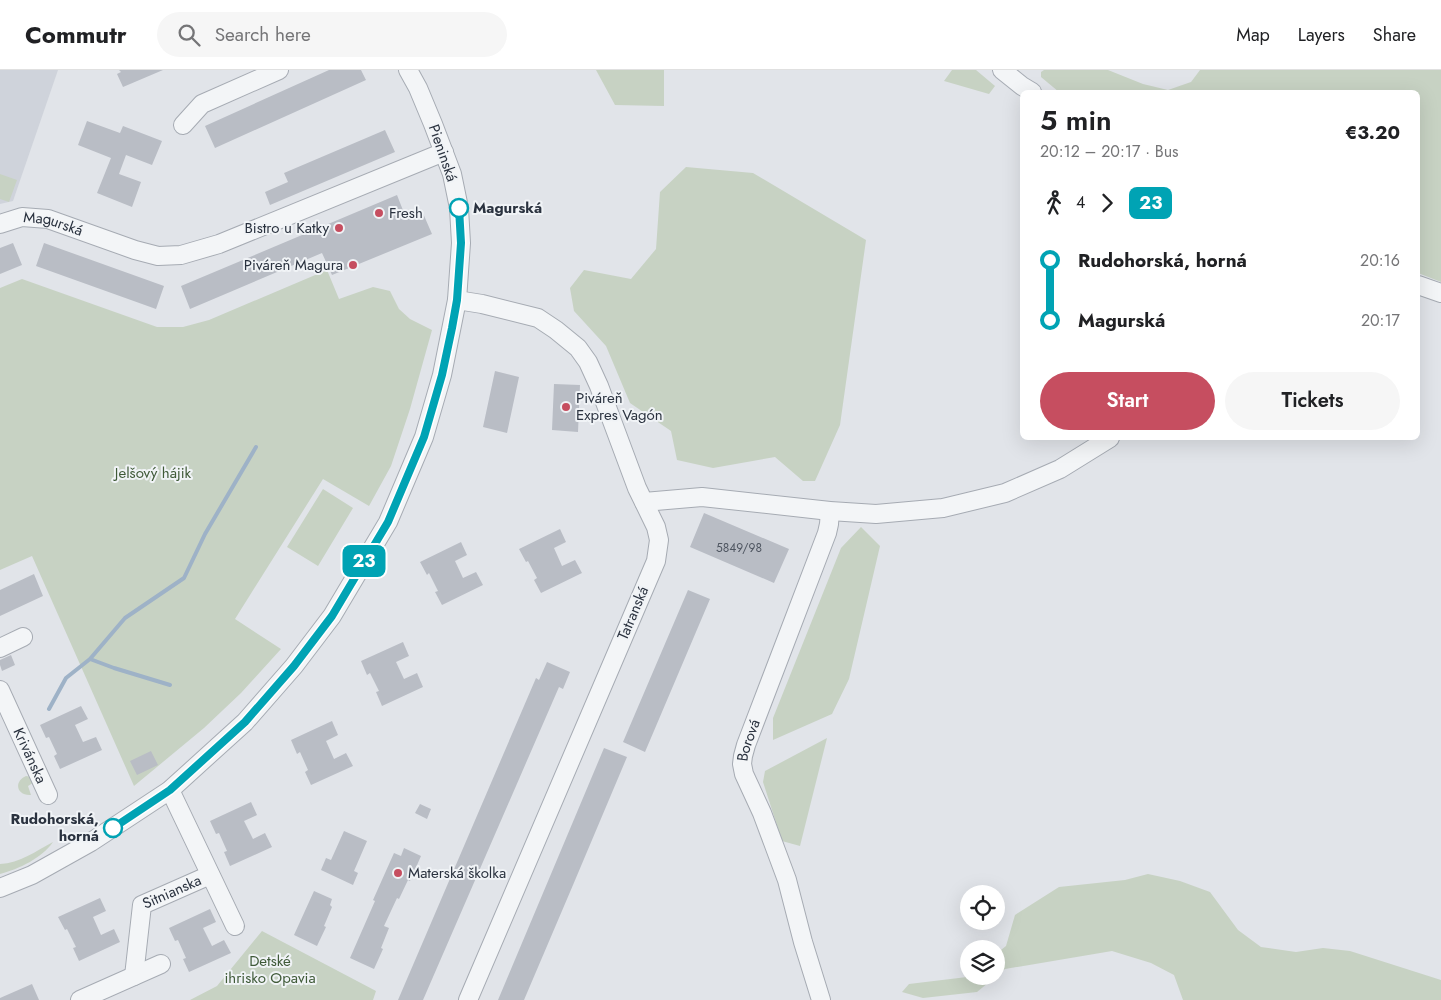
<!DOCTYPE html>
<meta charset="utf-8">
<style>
:root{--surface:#fff;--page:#f6f6f6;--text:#202124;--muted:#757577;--line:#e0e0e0;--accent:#c64e60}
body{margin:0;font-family:Jost,sans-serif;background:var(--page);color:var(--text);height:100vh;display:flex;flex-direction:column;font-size:19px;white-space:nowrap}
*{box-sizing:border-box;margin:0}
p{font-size:16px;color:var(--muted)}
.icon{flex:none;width:28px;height:28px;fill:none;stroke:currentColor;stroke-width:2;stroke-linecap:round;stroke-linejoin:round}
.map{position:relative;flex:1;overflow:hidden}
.details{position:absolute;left:1020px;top:20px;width:400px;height:350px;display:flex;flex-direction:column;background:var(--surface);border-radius:8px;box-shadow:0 5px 20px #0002}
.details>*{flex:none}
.badge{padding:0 10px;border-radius:8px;font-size:18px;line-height:32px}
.tools{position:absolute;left:960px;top:815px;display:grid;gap:10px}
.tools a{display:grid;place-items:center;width:45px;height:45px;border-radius:50%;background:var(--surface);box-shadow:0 5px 20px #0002;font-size:25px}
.map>.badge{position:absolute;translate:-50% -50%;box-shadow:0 0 0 2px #fff}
.legs{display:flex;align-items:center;gap:8px;height:55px;padding:0 20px;font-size:16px}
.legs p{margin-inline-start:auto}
.summary{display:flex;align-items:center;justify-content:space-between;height:85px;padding:0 20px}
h1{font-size:28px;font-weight:600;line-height:38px}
.cta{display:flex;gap:10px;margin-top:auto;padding:10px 20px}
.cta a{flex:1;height:58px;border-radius:30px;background:var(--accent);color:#fff;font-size:20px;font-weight:600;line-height:58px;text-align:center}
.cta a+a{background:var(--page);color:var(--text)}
ul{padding:0 20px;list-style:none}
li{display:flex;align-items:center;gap:18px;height:60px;font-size:19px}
li i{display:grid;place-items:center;width:8px;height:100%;margin:0 6px;background:currentColor}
li i::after{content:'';width:12px;height:12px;margin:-6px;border:4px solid;border-radius:50%;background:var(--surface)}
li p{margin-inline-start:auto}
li:first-child i{background:linear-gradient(#0000 50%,currentColor 0)}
li:last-child i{background:linear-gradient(currentColor 50%,#0000 0)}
header{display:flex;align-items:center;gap:30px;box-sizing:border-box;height:70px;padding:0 25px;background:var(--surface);border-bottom:1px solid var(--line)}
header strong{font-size:24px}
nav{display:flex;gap:28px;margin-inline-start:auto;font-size:18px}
.search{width:350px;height:45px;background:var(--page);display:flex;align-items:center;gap:12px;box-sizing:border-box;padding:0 18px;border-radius:28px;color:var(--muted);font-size:19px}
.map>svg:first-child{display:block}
.built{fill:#cfd3db}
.green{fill:#c7d2c3}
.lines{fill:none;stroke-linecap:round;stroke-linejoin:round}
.stream{stroke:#9eb2c7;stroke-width:4}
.building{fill:#b9bdc5}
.minor-casing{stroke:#a6abb3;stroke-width:20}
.minor{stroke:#f3f5f7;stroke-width:18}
.line-1-casing{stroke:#fff;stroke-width:11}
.line-1{stroke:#00a3b4;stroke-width:8}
.stop-1-dot{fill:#fff;stroke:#00a3b4;stroke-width:2.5}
.poi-dot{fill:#c64e60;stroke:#f0f3f6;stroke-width:2}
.labels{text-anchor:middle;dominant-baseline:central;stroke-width:4;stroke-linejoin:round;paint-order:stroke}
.number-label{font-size:12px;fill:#4e5560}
.street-label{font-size:15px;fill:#2a323f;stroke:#f0f3f6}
.stop-label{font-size:15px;font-weight:bold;fill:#2a323f;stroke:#f0f3f6;text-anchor:start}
.poi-label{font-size:15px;fill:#2a323f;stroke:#f0f3f6;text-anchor:start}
.park-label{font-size:15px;fill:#3f5a38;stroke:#f0f3f6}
</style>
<header>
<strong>Commutr</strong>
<div class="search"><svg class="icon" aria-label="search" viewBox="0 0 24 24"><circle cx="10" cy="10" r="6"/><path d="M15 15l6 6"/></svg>Search here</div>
<nav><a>Map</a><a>Layers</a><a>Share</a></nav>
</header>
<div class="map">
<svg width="1441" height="930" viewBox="0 0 1441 930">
<rect width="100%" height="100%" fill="#e1e4e9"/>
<path class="built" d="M0,0H58L13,131L0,134Z"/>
<path class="green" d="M596,0H664V36L615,35Z
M952,0H976L995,16L989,24L944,11Z
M1044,0H1108L1143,14L1168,20L1191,12L1200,0H1441V212L1418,203V22H1059L1041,7V2Z
M686,97L753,103L866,170L840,355L815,411H803L775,387L713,398L677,390L671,361L630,333L606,276L574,241L570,218L584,200L631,209L656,179L660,122Z
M0,104L17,110L9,132L0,129Z
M327,200L339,229L373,217L390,221L399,239L410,249L432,260L410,339L391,396L369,436L323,409L235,549L281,579L241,623L204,658L134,716L32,486L0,500V218L22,209L157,257H183L209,250Z
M323,419L353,438L318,496L287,477Z
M861,457L880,476L849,609L832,644L773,670V648L841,478Z
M827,668L800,776L782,771L763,712L765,701Z
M26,706L32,707L36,711L28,716L31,725C17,726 13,712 26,706Z
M53,772C42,788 19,799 0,804V794C20,793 36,781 53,772Z
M1148,804L1180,811L1210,822L1238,860L1261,877L1296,882L1323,878L1350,881L1441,910V930H1183L1174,905L1151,893L1112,881L1005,899L977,922L923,928L902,922L909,914L967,907L969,906H996V884L1006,876L1015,845L1059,817L1125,810Z
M262,861L376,921L373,930H190L217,916Z"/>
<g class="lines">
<path class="stream" d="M90,589L125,548L184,508L205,464L256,377
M49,639L66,608L90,589L114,598L170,615"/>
</g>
<path class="building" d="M119,0H163L123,17L117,4L121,2Z
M329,0H361L366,10L215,78L205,56Z
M87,51L120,63L123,56L162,71L152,95L126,85L119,104L141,112L132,137L97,123L111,88L78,75Z
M385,60L395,82L270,135L265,122L288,112L284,103Z
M397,125L406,148L422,141L432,164L332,205L322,183L190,239L181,216Z
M13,173L22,195L0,204V178Z
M44,173L164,216L156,239L36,196Z
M495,301L519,307L507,363L483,357Z
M554,314L580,315L578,362L552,360Z
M704,443L789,479L774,513L690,477Z
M560,459L566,472L554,478L562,496L575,490L582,503L541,523L534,510L537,508L528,491L526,492L519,479Z
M461,472L467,485L455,491L463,508L476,502L483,515L442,535L435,522L438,521L429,503L427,505L420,492Z
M34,504L43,526L0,546V520Z
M688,520L710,529L645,682L623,672Z
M403,572L409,586L396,592L404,609L417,603L423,617L382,636L376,622L379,621L370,603L367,605L361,591Z
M11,585L15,595L2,601L0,595V590Z
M547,592L570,602L563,619L559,617L423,930H398L536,608L539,610Z
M81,636L88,649L75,655L83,672L96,667L102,680L60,699L54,686L57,684L49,667L46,668L40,655Z
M332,651L338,665L326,671L334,689L346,683L353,696L311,715L305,702L308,700L300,682L297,684L291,670Z
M604,678L627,687L573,815L524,930H498Z
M151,681L158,695L137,705L130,691Z
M251,732L257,745L244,751L253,769L265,763L272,777L230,796L224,782L227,781L219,763L216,764L210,751Z
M420,734L431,739L427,749L415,743Z
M344,761L367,771L354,801L358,803L353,815L321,800L326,788L331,790Z
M404,778L421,786L410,811L408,810L399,829L397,828L384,856L389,858L381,878L383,879L374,899L350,888L375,831L373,830L394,783L401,786Z
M314,821L332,829L330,835L332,837L324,856L326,857L317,876L294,865Z
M100,828L106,841L93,847L101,865L114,859L120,872L79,891L73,878L76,877L67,859L65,860L58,847Z
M210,839L216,852L203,858L212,876L224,870L231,883L189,902L183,889L186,888L178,870L175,871L169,858Z
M32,914L39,930H0V928Z"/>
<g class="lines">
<g class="minor-casing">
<g id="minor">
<path d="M1002,0L1022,16L1032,22"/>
<path d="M183,55L202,34L279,0"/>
<path id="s1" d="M0,154L22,147L48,149L135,180L158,186L181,185L219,174L444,82"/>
<path d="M1418,215L1441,223"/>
<path d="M457,230L482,234L538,248L556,260L578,278L588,292L599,316L637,418L656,457L659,470L656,491L468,930"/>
<path d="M644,432L702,427L830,441L876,444L943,438L1005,423L1060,399L1110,368"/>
<path d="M0,578L23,567"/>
<path id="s2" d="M0,620L48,725"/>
<path d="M170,720L235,856"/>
<path d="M0,818L32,805L91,772L126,749L170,720L245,652L294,596L332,546L388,452L424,367L442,305L457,230L461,173L459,138L452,104L433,54L418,18L408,0"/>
<path id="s3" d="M134,906L142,835L210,805"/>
<path d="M80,930L161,894"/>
<path id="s4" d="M821,930L803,872L787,810L762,743L744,704L742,694L743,686L746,675L827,463L829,454L830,441"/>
</g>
</g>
<use href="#minor" class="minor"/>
</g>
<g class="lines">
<g class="line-1-casing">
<path id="line-1" d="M113,758L170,720L245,652L294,596L332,546L388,452L424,367L442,305L452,258L457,230L461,173L459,138"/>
</g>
<use href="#line-1" class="line-1"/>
</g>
<g class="stop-1-dot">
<circle cx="459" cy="138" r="9"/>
<circle cx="113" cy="758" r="9"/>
</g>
<g class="poi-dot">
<circle cx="379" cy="143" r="5"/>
<circle cx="339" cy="158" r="5"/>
<circle cx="353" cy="195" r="5"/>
<circle cx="566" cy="337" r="5"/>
<circle cx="398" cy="803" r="5"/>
</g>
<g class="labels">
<g class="number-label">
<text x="739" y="478">5849/98</text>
</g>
<g class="street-label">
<text transform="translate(443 83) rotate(71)">Pieninská</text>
<text stroke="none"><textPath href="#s1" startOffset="55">Magurská</textPath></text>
<text transform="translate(633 543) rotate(-67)">Tatranská</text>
<text stroke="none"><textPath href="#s4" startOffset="274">Borová</textPath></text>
<text stroke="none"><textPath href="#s2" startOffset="72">Krivánska</textPath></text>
<text stroke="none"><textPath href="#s3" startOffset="104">Sitnianska</textPath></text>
</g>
<g class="stop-label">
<text x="473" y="138">Magurská</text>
<text x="99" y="749" text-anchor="end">Rudohorská,<tspan x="99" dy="17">horná</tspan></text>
</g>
<g class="poi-label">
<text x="389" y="143">Fresh</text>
<text x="329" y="158" text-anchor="end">Bistro u Katky</text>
<text x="343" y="195" text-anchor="end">Piváreň Magura</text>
<text x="576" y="328">Piváreň<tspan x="576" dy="17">Expres Vagón</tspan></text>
<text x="408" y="803">Materská školka</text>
</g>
<g class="park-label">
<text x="153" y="403">Jelšový hájik</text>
<text x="270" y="891">Detské<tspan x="270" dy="17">ihrisko Opavia</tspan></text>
</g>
</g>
</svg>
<div class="tools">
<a><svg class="icon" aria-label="locate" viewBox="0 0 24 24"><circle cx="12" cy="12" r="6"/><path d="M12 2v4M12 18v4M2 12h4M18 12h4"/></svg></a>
<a><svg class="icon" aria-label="layers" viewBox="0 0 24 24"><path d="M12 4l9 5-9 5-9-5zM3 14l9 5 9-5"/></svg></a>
</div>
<b class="badge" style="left:364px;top:491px;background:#00a3b4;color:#fff">23</b>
<section class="details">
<div class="summary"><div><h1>5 min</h1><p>20:12 – 20:17 · Bus</p></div><b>€3.20</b></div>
<div class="legs"><svg class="icon" aria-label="walk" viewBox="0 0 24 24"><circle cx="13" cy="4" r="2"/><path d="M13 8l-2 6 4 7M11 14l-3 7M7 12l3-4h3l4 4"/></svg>4<svg class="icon" aria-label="forward" viewBox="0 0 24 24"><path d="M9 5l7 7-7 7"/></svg><b class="badge" style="background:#00a3b4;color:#fff">23</b></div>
<ul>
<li><i style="color:#00a3b4"></i><b>Rudohorská, horná</b><p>20:16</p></li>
<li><i style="color:#00a3b4"></i><b>Magurská</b><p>20:17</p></li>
</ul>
<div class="cta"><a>Start</a><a>Tickets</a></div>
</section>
</div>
